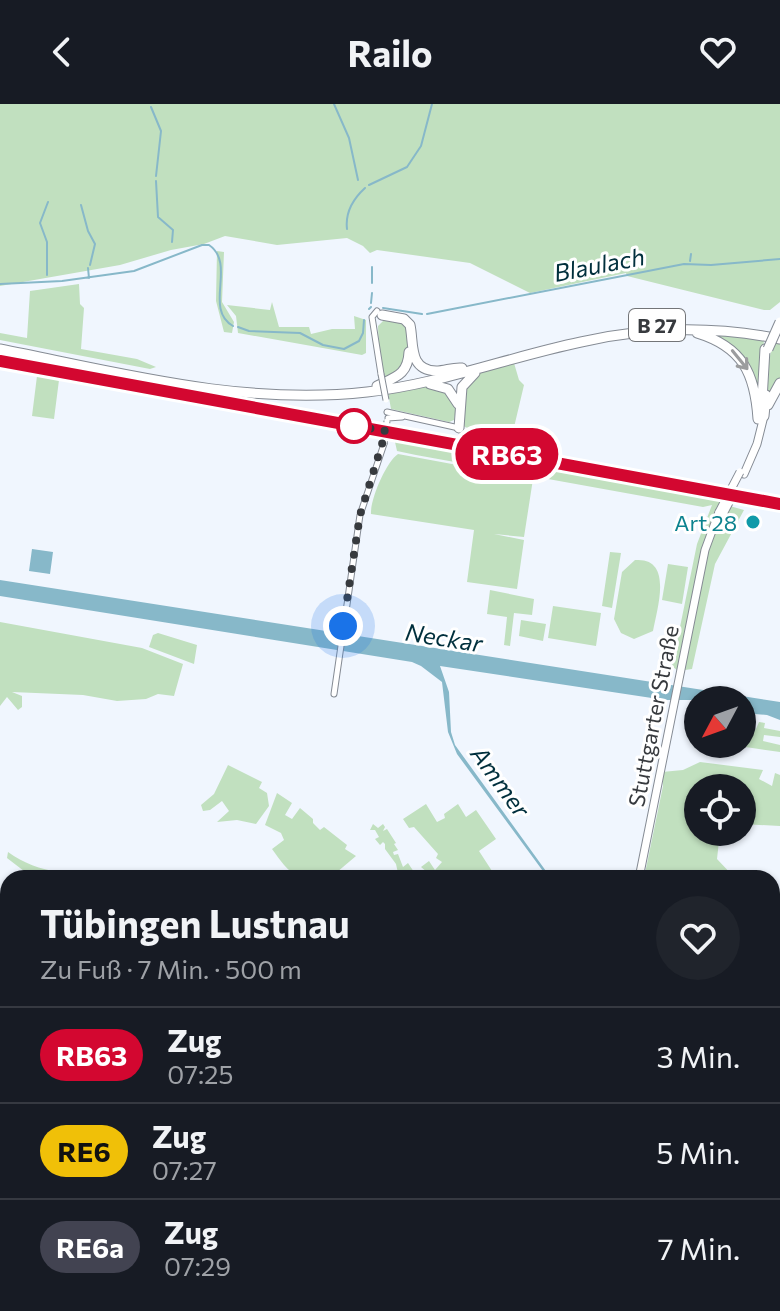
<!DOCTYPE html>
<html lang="de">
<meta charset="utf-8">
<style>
:root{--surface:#171b24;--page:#20242c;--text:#f1f3f6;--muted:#9ea1a6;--line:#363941}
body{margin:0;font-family:Commissioner,sans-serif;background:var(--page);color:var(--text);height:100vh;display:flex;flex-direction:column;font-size:30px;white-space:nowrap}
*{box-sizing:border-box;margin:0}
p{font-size:26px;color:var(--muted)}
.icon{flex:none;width:44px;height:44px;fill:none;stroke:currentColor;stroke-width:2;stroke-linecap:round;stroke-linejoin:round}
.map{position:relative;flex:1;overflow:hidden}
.side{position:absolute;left:0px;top:766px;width:780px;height:442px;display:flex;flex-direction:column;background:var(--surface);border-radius:24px 24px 0 0;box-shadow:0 2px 6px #0004}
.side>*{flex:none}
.badge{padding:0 16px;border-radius:26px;font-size:28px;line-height:52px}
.needle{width:52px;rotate:229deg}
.tools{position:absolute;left:684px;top:582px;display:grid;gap:16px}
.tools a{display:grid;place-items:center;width:72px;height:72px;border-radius:50%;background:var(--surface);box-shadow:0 2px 6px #0004;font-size:40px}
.you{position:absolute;width:40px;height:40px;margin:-20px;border:6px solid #fff;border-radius:50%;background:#1a73e8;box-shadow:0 0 0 12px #1a73e833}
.map>.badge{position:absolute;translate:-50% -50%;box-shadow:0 0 0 4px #fff}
.round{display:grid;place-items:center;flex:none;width:84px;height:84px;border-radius:42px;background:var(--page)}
.overview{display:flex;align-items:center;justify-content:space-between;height:136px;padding:0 40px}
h1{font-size:38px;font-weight:700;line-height:60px}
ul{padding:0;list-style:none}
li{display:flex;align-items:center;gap:24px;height:96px;padding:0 40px;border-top:2px solid var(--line)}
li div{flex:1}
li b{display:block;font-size:30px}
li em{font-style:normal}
li .badge{min-width:88px;font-weight:700;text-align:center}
header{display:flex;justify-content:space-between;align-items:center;height:104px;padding:0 40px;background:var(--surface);font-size:36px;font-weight:700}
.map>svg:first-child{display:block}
.green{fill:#c1e0bf}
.water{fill:#87b8c9}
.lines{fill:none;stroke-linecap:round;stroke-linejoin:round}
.stream{stroke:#87b8c9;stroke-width:2}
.minor-casing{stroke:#858b94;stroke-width:7}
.major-casing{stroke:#858b94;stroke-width:9}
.highway-casing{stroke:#858b94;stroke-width:11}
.minor{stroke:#fff;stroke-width:5}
.major{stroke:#fff;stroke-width:7}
.highway{stroke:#fff;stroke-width:9}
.rail-casing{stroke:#575a5f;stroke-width:5}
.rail{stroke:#fff;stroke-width:2;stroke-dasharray:6;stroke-linecap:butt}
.minor-bridge-casing{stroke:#858b94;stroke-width:7;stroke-linecap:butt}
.major-bridge-casing{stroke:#858b94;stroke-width:9;stroke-linecap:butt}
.highway-bridge-casing{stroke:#858b94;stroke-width:11;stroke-linecap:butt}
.minor-bridge{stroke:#fff;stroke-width:5}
.major-bridge{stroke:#fff;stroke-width:7}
.highway-bridge{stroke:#fff;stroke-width:9}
.oneway{stroke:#9b9c9e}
.line-casing{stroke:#fff;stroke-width:18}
.line{stroke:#d30730;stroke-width:12}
.walk{stroke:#373a3e;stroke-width:8;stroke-dasharray:0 14.4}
.stop-dot{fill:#fff;stroke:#d30730;stroke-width:4}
.culture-dot{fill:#0f9aa8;stroke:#fff;stroke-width:3}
.labels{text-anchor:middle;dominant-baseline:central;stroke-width:6;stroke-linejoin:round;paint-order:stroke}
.shield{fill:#fff;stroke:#737578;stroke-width:2}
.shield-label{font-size:20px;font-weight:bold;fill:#373a3e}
.culture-label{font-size:22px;fill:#0d838f;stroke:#fff;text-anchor:end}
.street-label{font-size:22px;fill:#373a3e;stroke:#fff}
.water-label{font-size:24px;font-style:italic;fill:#002f3c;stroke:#fff}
</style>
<header><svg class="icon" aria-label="back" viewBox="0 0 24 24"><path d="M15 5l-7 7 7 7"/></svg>Railo<svg class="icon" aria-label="heart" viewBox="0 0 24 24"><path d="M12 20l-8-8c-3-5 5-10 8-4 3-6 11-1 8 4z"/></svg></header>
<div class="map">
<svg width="780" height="1207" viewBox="0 0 780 1207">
<rect width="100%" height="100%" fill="#f0f6fe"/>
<path class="green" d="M0,0H780V198L770,206H764L627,172L626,169L530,189L470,159L377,146L370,149L363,142L347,134L277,141L225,132L204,140L171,146L120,161L0,182Z
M217,147L224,148L222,198L234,218L232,229L224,228L216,197Z
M79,180L80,200L84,204L81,245L137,255L156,263L150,265L0,236V229L27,234L30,187Z
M272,198L279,223H309L311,230L332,225H355L354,212L366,216V249L362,251L238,229L236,212L227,201L270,206Z
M384,216L396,217L406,222L408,249L406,260L386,276L379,250L378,222Z
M705,230L764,235L760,297L748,263Z
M773,237L780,238V276L767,299L769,257Z
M514,259L519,276L524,281L511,336L504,338L465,323L462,320L463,285L479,269Z
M37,272L59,276L54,315L32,312Z
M427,281L440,282L457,299L454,316L449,318L391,305L388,288Z
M388,332L724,393L719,399L744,406L715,460L692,565L678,567L672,562L697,440L712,401L703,403L416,351L397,347L395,338Z
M398,350L533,375L524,433L494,430L524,436L517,485L467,478L474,426L371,410C370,396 386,358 398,350Z
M610,448L621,449L612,504L602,502Z
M635,456C674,453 657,505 653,527L634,535L621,529L614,515L622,468Z
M668,460L688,463L682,500L662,496Z
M490,486L534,495L532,511L514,509L510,542L504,541L507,513L487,510Z
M553,502L601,509L596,542L548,534Z
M521,516L546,520L543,537L519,532Z
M0,518L142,544L183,560L174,592L158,590L146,595L117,597L83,591L12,588L22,592V603L18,606L7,593L0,602Z
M158,529L197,541L194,560L149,543L153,531Z
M759,618L765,619L764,624L780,627V633L764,631L763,637L780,641V648L725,640H742V634L756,625Z
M700,658L763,666L759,675L772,682L775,669L780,671V722L742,720V684H698V728H720L717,755L735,774H644L663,682L662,668L683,666Z
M228,661L262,678L259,684L267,689L269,702L256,720L237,716L217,718L229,707L222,697L210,706L203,707L201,701L214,690Z
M277,689L292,699L285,711L292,715L300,704L313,715V719L320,726L324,723L347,741L345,745L356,752L330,774H319L316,770L311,774C291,774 283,760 272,745L284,736L281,729L265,721Z
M426,700L437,718L445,714L444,710L458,700L466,713L476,706L496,735L479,747L492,767L489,769L491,774L479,773L474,768L463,774H429L428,769L421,763L429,757L435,766L442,758L436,754L438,750L414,723L409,724L403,715Z
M373,720L378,724L383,720L385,723L383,727L387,725L396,739L394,740L398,746L393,748L394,751L398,750L403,763L408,759L418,774H399L396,760L385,745V740L383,738L380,741L375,735L379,733L375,726H370Z
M8,748C39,771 76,770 113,774H33L7,754Z
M772,787L780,788V1166L772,1164Z
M8,951V1200H199L196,1207H0V958Z
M279,1200H497L506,1207H287Z"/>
<path class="water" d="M32,445L53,448L50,470L29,467Z
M0,476L780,598V616L767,611L742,609V596H665L440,562L449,588L451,628L455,641L551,774H548L457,650L448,628L442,578L421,562L412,558L0,492Z"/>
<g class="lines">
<path class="stream" d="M334,0L349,34L358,76
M151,3L161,27L156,72
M156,77L158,113L173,126L172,138
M369,81L407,63L421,42L432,0
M81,101L88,127L95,140L90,161
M347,125C345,108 353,95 365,84
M690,157L691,150
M372,163V179
M88,164L89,174
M47,171V138L40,119L48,98
M0,180L62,177L134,167L202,141H209C237,160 203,205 233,222
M371,199L372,189
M383,204L422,210
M369,205L371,203
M427,210L684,160L711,161L780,155
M238,223L249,227L300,229L323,241L344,245L359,237L363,229L364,216"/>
<g class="minor-casing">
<path id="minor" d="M377,207L372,213L381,270
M387,308L459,324
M388,314L402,313
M334,590L360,411L384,340
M0,889L8,888"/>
</g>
<g class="major-casing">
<path id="major" d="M744,370L757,340L764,312
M639,774L705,446L719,408
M680,1200L685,1207
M251,1207L258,1200"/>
</g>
<g class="highway-casing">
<path id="highway" d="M382,211L404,215L410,221C414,239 408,266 436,267C445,267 453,263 462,264
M697,229C743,243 755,270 758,315
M0,245C121,269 243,302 367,288C440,280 509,253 581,238C646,223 714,222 780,235
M430,280L448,285L458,300
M377,282C395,273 408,271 409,248
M762,296L765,245
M768,301L780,279
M764,312L766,291
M459,324L462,283L475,269"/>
</g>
<use href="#minor" class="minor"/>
<use href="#major" class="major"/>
<use href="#highway" class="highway"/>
<g class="rail-casing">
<path id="rail" d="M0,259L780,403"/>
</g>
<use href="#rail" class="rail"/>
<g class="minor-bridge-casing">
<path id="minor-bridge" d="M381,270L386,296
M384,340L387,317"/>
</g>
<g class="major-bridge-casing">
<path id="major-bridge" d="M719,408L740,368
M723,410L733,391"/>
</g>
<g class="highway-bridge-casing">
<path id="highway-bridge" d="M768,245L780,218"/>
</g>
<use href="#minor-bridge" class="minor-bridge"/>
<use href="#major-bridge" class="major-bridge"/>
<use href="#highway-bridge" class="highway-bridge"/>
</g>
<defs><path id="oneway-shaft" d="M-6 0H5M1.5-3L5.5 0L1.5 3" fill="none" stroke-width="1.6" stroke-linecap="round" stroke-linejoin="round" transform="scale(2)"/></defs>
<use class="oneway" href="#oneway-shaft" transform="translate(740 256) rotate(51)"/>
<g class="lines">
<g class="line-casing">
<path id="line" d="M0,257L780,400"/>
</g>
<use href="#line" class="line"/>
<path class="walk" d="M343,522L360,411L386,327L354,322"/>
</g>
<circle class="stop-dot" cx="354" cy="322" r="16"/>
<circle class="culture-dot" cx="753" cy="418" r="8"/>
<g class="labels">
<rect class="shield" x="629" y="205" width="56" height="32" rx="6"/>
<g class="shield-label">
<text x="657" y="221">B 27</text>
</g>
<g class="culture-label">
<text x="737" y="418">Art 28</text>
</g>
<g class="street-label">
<text transform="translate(653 612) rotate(-79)">Stuttgarter Straße</text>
</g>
<g class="water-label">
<text transform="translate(599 160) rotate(-11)">Blaulach</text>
<text transform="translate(444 533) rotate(9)">Neckar</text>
<text transform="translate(501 677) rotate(54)">Ammer</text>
</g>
</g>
</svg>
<div class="tools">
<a><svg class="needle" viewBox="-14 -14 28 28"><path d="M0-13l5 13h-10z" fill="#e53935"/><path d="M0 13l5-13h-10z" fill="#9ea1a6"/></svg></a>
<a><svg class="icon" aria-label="locate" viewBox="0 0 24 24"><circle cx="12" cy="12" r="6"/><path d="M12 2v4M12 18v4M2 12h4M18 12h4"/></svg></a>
</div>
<div class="you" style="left:343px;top:522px"></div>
<b class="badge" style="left:507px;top:350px;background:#d30730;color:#fff">RB63</b>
<section class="side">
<div class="overview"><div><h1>Tübingen Lustnau</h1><p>Zu Fuß · 7 Min. · 500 m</p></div><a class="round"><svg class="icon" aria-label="heart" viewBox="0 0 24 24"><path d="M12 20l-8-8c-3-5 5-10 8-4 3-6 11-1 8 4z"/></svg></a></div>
<ul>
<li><span class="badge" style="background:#d30730;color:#fff">RB63</span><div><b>Zug</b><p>07:25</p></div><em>3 Min.</em></li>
<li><span class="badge" style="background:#f0c008;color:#111">RE6</span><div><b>Zug</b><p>07:27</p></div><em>5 Min.</em></li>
<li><span class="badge" style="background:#424351;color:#fff">RE6a</span><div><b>Zug</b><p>07:29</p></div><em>7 Min.</em></li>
</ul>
</section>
</div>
